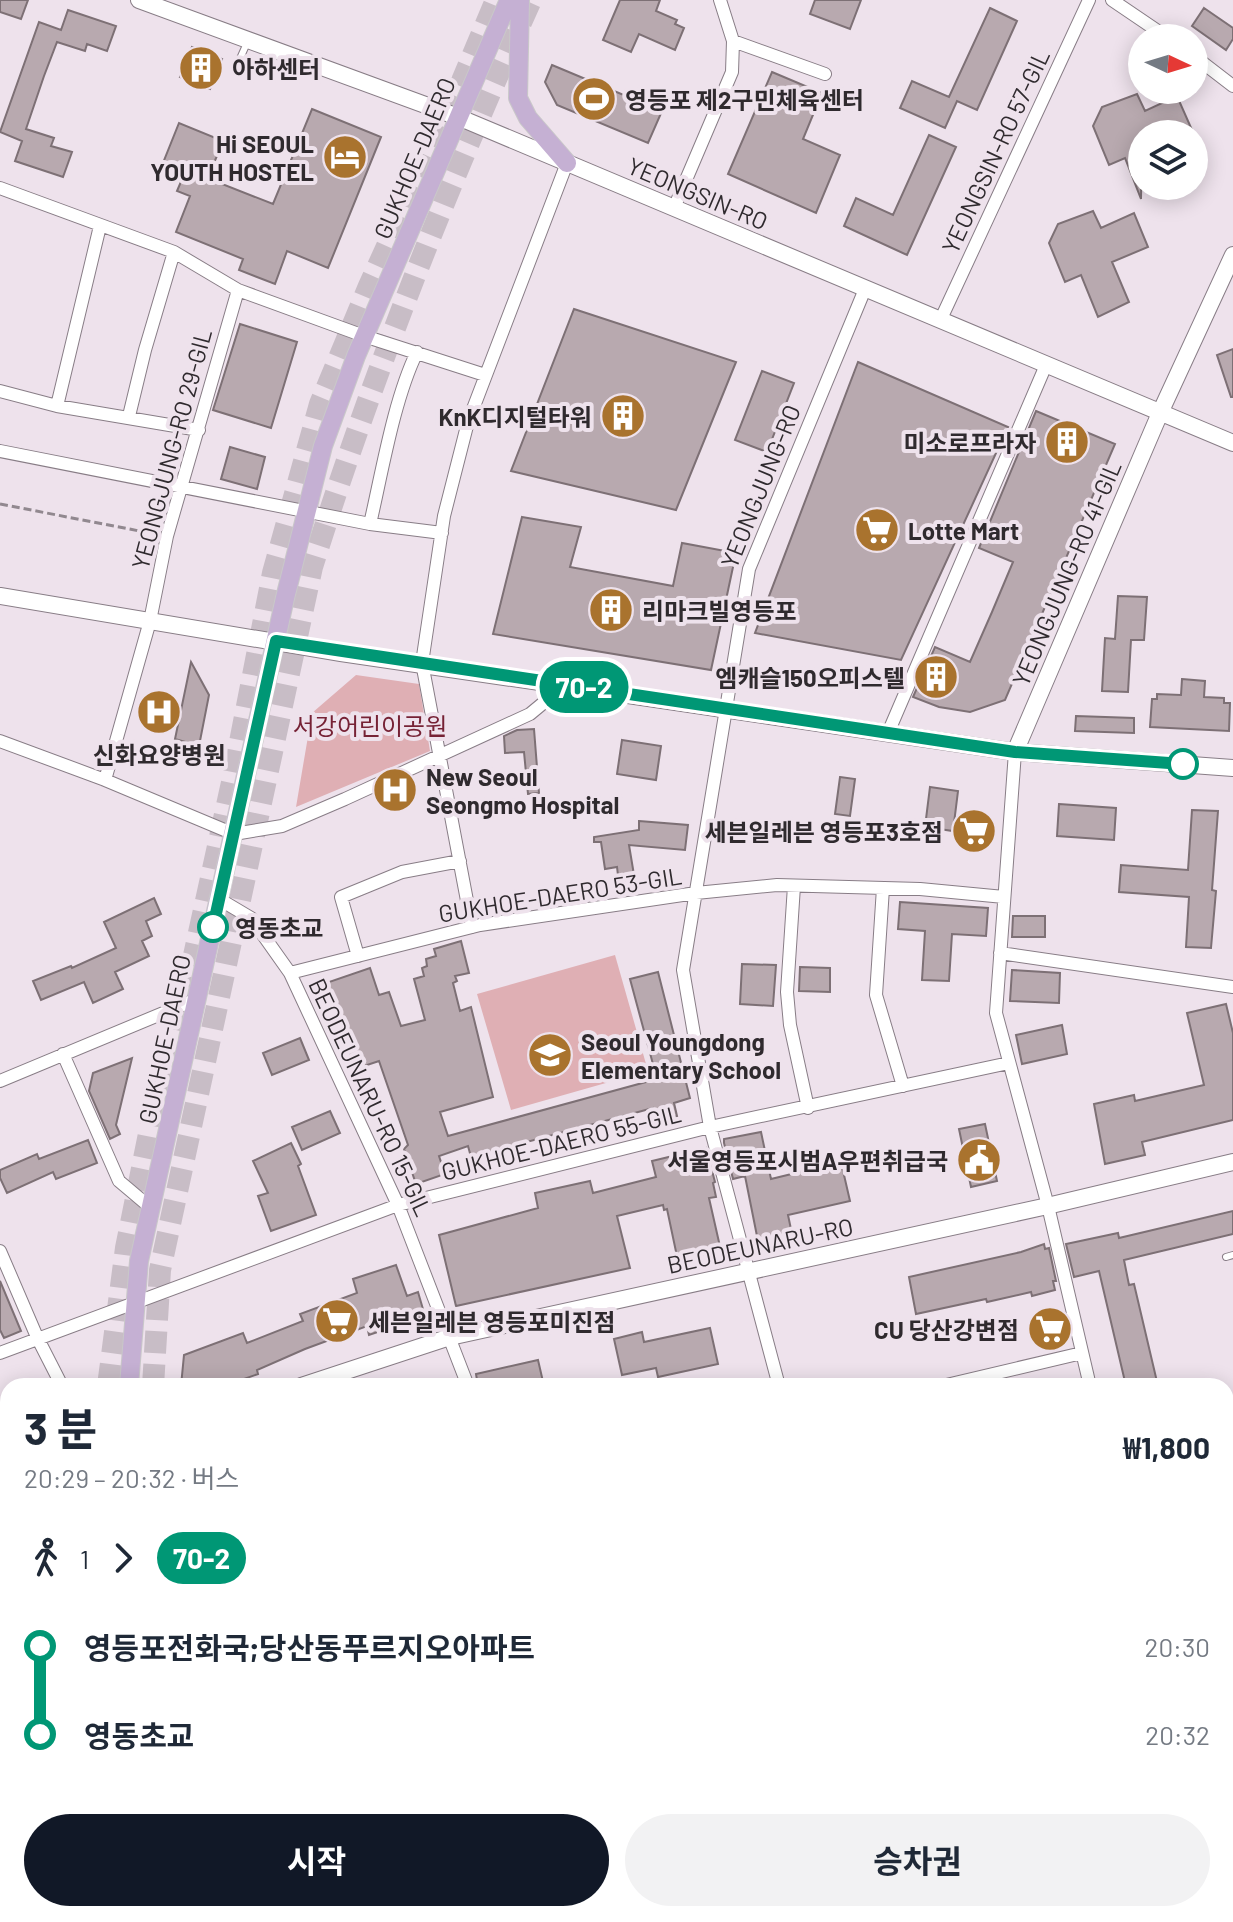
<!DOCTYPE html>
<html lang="ko">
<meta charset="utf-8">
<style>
:root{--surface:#fff;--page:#f2f2f3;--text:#1f2937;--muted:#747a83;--accent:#111827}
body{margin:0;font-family:Barlow,"Noto Sans KR",sans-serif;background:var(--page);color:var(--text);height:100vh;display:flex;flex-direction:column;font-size:30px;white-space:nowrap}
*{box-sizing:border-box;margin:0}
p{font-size:26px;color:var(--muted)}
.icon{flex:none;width:44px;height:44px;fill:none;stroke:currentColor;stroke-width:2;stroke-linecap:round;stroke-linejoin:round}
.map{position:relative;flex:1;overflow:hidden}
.sheet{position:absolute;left:0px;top:1378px;width:1234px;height:544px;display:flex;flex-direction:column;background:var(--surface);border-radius:24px 24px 0 0;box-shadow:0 4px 20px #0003}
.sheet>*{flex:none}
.badge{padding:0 16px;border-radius:26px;font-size:28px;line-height:52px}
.needle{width:52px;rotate:94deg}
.buttons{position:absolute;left:1128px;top:24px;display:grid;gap:16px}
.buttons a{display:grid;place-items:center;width:80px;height:80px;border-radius:50%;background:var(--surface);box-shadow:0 4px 20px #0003;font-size:40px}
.map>.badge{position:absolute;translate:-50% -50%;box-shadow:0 0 0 4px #fff}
.legs{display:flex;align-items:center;gap:12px;height:88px;padding:0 24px;font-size:26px}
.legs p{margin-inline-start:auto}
.headline{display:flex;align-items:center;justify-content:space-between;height:136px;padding:0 24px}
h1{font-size:44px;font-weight:700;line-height:60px}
.button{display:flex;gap:16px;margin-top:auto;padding:16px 24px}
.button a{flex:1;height:92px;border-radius:48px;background:var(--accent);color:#fff;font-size:32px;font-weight:700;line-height:92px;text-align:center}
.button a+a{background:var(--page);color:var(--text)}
ul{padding:0 24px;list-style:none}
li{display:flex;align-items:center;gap:28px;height:88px;font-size:30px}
li i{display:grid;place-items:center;width:12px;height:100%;margin:0 10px;background:currentColor}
li i::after{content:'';width:20px;height:20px;margin:-10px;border:6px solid;border-radius:50%;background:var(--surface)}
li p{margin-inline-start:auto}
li:first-child i{background:linear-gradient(#0000 50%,currentColor 0)}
li:last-child i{background:linear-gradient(currentColor 50%,#0000 0)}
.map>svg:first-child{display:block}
.green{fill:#dfafb4}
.water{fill:#b0a5e2}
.building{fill:#b8a9af;stroke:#7d7075;stroke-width:2}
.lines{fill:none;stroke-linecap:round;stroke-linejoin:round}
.highway-tunnel{stroke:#c8bdc6;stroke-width:22;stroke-dasharray:22 11;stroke-linecap:butt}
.lane-casing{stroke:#887d86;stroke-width:8}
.street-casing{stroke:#887d86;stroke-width:14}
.secondary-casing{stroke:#887d86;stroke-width:18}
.primary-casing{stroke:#c9c8c9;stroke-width:20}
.highway-casing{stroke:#c9c8c9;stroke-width:24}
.path{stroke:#91888f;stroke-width:3;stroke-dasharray:8 4;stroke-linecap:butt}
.lane{stroke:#fff;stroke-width:6}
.street{stroke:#fff;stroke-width:12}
.secondary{stroke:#fff;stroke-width:16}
.primary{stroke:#c5b0d3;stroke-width:18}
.highway{stroke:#9f7bb6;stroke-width:22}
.line-1-casing{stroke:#fff;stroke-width:18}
.line-1{stroke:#009775;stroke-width:12}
.stop-1-dot{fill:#fff;stroke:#009775;stroke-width:4}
.labels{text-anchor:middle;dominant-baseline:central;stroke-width:8;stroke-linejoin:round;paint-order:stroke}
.poi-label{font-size:24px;font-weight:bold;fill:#2f2a2e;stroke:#eee2ec;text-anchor:start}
.street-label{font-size:24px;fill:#2f2a2e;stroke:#eee2ec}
.park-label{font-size:24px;fill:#762235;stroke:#eee2ec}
.stop-label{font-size:24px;font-weight:bold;fill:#2f2a2e;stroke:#eee2ec;text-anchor:start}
</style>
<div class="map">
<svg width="1233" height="1922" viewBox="0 0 1233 1922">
<rect width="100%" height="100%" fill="#eee2ec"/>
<path class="green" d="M356,675L419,684L430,751L296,807L312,713Z
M615,955L648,1071L511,1110L477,994Z
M1226,1746H1233V1922H390L408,1914H1226Z"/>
<path class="water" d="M780,1914H834L815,1922H742Z"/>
<path class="building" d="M0,0H28L21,19L0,12Z
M620,0H660L656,11L677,20L675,24L684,28L675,50L639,34L631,52L603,40Z
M815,0H861L850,29L810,14Z
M990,8L1017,21L977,110L957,101L945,128L900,108L912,81L949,97Z
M1204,8L1233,28V39L1226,50L1192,26Z
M68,10L116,26L107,51L87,44L85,51L57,42L44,76L26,129L54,138L51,146L72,152L63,177L15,161L22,141L0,132L39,22L61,30Z
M192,47L222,59L210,89L180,77Z
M552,65L662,111L648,143L557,105L545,82Z
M772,72L822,93L803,139L840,155L816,213L728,174Z
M1137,94L1145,111L1177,96L1192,130L1182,134H1142L1141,199L1125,158L1109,165L1093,126L1102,107Z
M312,109L381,137L328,268L287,251L275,284L239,270L243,259L176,232L190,196L177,191L183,177L161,168L179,123L223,141L214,163L228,169L222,184L273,204Z
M929,135L956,147L907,255L844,226L856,198L893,215Z
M1093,211L1101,228L1134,213L1148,247L1112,262L1129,302L1098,317L1081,275L1065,282L1049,243L1058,224Z
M574,309L736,362L676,510L511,471Z
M240,324L297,342L271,428L213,410Z
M1233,349V397H1231L1217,355Z
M858,362L1008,427L901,660L755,633Z
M762,371L794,383L767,452L735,440Z
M1036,411L1115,444L1005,700L970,712L939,707L913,697L935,647L970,662L992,612L1013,562L979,548Z
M230,447L265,457L257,489L221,479Z
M522,517L581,527L570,567L673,586L682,543L736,553L711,670L493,634Z
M1118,596L1147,597L1144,640H1131L1128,692L1102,691L1105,638L1115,639Z
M191,662L209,695L199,746L175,739Z
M1182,679L1205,681L1204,697L1224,698V703H1230L1229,731L1150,727L1152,699H1157V694L1181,695Z
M1076,716L1134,718V733L1075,731Z
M534,729L539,793L528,794L524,752L505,753L504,736L517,730Z
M622,740L661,746L656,780L617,774Z
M840,777L855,779L850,816L835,814Z
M930,787L958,791L953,831L925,827Z
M1059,804L1116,808L1114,840L1057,836Z
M1192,810L1218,811L1212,890L1216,891L1211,948L1186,947L1189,897L1119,892L1121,865L1188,870Z
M639,821L688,825L685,850L629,845L635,881L619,884L617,867L605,869L601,842H594V837L639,830Z
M154,898L161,914L146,921L152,936L142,941L149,956L115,972L123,989L93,1003L84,982L41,1000L33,981L71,966L72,968L116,948L104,922Z
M900,902L988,908L986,936L952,934L949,981L922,980L925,931L898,929Z
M1013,916H1045V937H1012Z
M461,941L469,973L455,976L457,981L453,983L460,1011L471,1007L493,1097L440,1112L448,1136L657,1079L630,979L658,972L690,1098L674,1103L677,1116L656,1121L653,1108L471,1157L468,1146L439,1156L445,1174L416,1184L404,1149L408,1145L379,1061L355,1069L326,983L370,968L379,995L389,992L401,1026L425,1020L414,979L424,976L422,968L427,966L426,959L436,956L434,949Z
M742,964L776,965L773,1006L740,1004Z
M800,967L830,968V992L799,991Z
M1012,970L1060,973L1059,1003L1010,1001Z
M1226,1004L1233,1033V1120L1142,1142L1145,1155L1105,1164L1094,1104L1134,1095L1135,1101L1204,1085L1187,1013Z
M1062,1025L1067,1054L1022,1064L1016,1035Z
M300,1038L309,1060L272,1075L263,1053Z
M132,1058L116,1125L120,1134L110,1139L89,1091L93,1073Z
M330,1111L340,1133L302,1150L292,1127Z
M985,1124L997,1181L971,1187L959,1129Z
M761,1132L771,1179L841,1162L850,1201L788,1215L792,1234L758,1241L745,1176L733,1179L724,1143V1139Z
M88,1140L97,1163L56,1179L53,1172L7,1193L0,1178V1170L37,1154L39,1159Z
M291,1143L301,1164L298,1166L316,1215L271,1231L258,1196L268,1193L253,1161Z
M706,1148L715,1182L713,1183L716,1197L709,1198L721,1251L678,1261L667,1209L664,1210L663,1205L617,1216L630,1268L456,1306L439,1235L538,1208L535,1193L590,1181L593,1193L656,1177L652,1161Z
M1233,1211V1234L1124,1260L1129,1285L1134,1284L1158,1386H1126L1099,1271L1074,1277L1066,1244L1118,1233L1119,1238Z
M1044,1244L1045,1249L1049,1248L1056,1281H1053L1055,1290L1032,1296L1031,1292L987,1302L986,1299L916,1314L909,1277L1021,1252Z
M396,1265L407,1296L418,1292L425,1316L369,1335L367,1326L305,1349L257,1370L258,1374L224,1386H181L184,1355L243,1333L247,1343L303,1321L300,1314L357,1293L353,1279Z
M0,1281L21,1331L4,1338L0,1330Z
M710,1328L718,1364L658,1377L656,1368L622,1375L614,1339L642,1332L644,1342Z
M538,1360L544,1386H478L476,1374Z"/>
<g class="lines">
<path class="highway-tunnel" d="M108,1386L126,1248L152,1119L193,960L233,778L273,573L320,404L369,286L462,81L496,0
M153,1386L160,1270L312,567C373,373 448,185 531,0
M95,1922L101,1914"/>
<g class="lane-casing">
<path id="lane" d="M238,63L247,43
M1226,1257L1233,1255"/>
</g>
<g class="street-casing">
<path id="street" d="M1112,0L1168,38
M733,41L825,74
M1194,56L1233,86
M0,188L174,252L238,290L364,336L485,375
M674,208L732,72L733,41L720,0
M940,321L1089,0
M0,391L57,406L199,430
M57,406L100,226
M129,416L145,350L174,252
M0,451L370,524L442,533
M370,524C382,472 394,399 417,352
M888,733L1046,365
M0,741L105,780L234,834L282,826L345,799L530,714L565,685
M1015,752L996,1013L1048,1206L1090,1386
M105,780L150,621L167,536L238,290
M794,886L787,992L790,1025L808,1108
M883,888L876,995L903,1086
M219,899L251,918L290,973L398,1205L468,1386
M472,927L422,663L444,516L468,422L567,163
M1000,953L1233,987
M358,956L341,897L402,872L460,861
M290,973L480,925L696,893L777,885L920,889L1004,897
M63,1054L119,1181L151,1208
M0,1081L197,999
M0,1251L37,1337L62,1386
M0,1353L398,1205L710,1127L1009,1063
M779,1386L710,1127L683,970L749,569L865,289
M942,1386L1082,1353
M1226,1441L1233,1440
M0,1679L8,1675
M0,1832L8,1828"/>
</g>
<g class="secondary-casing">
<path id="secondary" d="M139,0L458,117L1233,443
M0,596L341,653L1015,752L1233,768
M1015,752L1160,413L1233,255
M301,1386L450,1337L1043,1207L1233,1162
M0,1515L8,1511"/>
</g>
<g class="primary-casing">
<path id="primary" d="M520,0L518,98L528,118L567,163
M129,1386L139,1261L285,598L323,446L356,356L509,0
M1226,1474L1233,1472
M1226,1498H1233
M1226,1521L1233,1520
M1226,1540H1233
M0,1848L8,1845
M0,1866L8,1863
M0,1888L8,1884
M0,1908L8,1904
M303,1914L307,1922"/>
</g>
<g class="highway-casing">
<path id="highway" d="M1226,1643L1233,1642
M1226,1676L1233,1675
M1226,1717L1233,1716
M125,1922L143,1914
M354,1922L371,1914"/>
</g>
<path class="path" d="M0,504L155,534
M0,1549L8,1545
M1226,1790H1233
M1226,1803L1233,1802
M251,1914L255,1922
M725,1914L727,1922
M490,1922L518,1914
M510,1922L540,1914"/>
<use href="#lane" class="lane"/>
<use href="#street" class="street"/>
<use href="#secondary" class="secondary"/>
<use href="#primary" class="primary"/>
<use href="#highway" class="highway"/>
</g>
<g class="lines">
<g class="line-1-casing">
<path id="line-1" d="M213,927L276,641L1015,752L1183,764"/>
</g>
<use href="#line-1" class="line-1"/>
</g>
<defs>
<g id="building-disc" transform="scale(2.3)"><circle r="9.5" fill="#a9732e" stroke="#eee2ec"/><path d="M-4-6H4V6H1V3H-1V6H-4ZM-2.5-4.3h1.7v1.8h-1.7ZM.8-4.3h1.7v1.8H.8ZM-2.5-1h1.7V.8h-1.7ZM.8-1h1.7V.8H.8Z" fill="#fff"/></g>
<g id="stadium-disc" transform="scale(2.3)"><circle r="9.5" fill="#a9732e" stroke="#eee2ec"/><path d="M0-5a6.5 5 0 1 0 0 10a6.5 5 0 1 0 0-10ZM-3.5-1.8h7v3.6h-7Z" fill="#fff"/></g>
<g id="hotel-disc" transform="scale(2.3)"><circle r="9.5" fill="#a9732e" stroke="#eee2ec"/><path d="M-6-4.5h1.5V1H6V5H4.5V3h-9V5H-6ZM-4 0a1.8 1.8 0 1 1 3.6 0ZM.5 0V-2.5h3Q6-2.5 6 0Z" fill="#fff"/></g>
<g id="supermarket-disc" transform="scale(2.3)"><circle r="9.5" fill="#a9732e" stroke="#eee2ec"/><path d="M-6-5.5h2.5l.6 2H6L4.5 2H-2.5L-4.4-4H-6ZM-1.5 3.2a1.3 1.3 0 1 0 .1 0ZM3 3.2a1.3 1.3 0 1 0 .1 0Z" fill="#fff"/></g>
<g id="hospital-disc" transform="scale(2.3)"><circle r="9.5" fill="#a9732e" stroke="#eee2ec"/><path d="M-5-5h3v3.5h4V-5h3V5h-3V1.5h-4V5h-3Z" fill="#fff"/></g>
<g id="school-disc" transform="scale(2.3)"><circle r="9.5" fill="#a9732e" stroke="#eee2ec"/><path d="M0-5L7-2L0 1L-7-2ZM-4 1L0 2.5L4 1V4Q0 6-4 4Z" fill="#fff"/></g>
<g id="civic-disc" transform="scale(2.3)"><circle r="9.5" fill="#a9732e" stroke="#eee2ec"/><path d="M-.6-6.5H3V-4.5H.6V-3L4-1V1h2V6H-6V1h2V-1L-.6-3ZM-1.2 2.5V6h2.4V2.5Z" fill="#fff"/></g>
</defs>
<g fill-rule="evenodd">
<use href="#building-disc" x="201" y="68"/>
<use href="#stadium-disc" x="594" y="99"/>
<use href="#hotel-disc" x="345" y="157"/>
<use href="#building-disc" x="623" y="416"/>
<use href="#building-disc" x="1067" y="442"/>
<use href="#supermarket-disc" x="877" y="530"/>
<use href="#building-disc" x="611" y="610"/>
<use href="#building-disc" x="936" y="677"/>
<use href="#hospital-disc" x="159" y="712"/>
<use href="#hospital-disc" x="395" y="790"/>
<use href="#supermarket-disc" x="974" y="831"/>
<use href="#school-disc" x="550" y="1055"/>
<use href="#civic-disc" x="979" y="1160"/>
<use href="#supermarket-disc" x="337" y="1321"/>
<use href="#supermarket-disc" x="1050" y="1329"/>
</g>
<g class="stop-1-dot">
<circle cx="1183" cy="764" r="14"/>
<circle cx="213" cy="927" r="14"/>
</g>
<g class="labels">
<g class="poi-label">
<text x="232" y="68">아하센터</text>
<text x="625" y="99">영등포 제2구민체육센터</text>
<text x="314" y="143" text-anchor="end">Hi SEOUL<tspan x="314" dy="28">YOUTH HOSTEL</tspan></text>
<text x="592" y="416" text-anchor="end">KnK디지털타워</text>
<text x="1036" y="442" text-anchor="end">미소로프라자</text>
<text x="908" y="530">Lotte Mart</text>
<text x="642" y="610">리마크빌영등포</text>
<text x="905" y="677" text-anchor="end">엠캐슬150오피스텔</text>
<text x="159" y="754" text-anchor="middle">신화요양병원</text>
<text x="426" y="776">New Seoul<tspan x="426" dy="28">Seongmo Hospital</tspan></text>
<text x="943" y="831" text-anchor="end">세븐일레븐 영등포3호점</text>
<text x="581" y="1041">Seoul Youngdong<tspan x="581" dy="28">Elementary School</tspan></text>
<text x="948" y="1160" text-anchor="end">서울영등포시범A우편취급국</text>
<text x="368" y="1321">세븐일레븐 영등포미진점</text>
<text x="1019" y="1329" text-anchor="end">CU 당산강변점</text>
</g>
<g class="street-label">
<text transform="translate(995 151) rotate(-65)">YEONGSIN-RO 57-GIL</text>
<text transform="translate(414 158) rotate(-67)">GUKHOE-DAERO</text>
<text transform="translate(698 193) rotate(23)">YEONGSIN-RO</text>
<text transform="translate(171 449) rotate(-75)">YEONGJUNG-RO 29-GIL</text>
<text transform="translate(760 486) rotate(-68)">YEONGJUNG-RO</text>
<text transform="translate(1066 573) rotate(-67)">YEONGJUNG-RO 41-GIL</text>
<text transform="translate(560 894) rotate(-9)">GUKHOE-DAERO 53-GIL</text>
<text transform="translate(164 1039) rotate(-78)">GUKHOE-DAERO</text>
<text transform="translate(371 1097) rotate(65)">BEODEUNARU-RO 15-GIL</text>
<text transform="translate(561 1142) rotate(-14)">GUKHOE-DAERO 55-GIL</text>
<text transform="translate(760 1245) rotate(-12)">BEODEUNARU-RO</text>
</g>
<g class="park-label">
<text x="370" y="725">서강어린이공원</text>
</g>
<g class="stop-label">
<text x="235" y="927">영동초교</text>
</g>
</g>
</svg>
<div class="buttons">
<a><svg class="needle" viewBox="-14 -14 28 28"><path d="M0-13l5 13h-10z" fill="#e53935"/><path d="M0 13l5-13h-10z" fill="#747a83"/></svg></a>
<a><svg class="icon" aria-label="layers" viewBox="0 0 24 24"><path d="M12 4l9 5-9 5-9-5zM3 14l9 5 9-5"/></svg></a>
</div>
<b class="badge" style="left:584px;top:687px;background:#009775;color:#fff">70-2</b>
<section class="sheet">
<div class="headline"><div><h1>3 분</h1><p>20:29 – 20:32 · 버스</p></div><b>₩1,800</b></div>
<div class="legs"><svg class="icon" aria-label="walk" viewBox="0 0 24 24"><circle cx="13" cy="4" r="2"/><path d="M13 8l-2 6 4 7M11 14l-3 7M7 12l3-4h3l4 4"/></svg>1<svg class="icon" aria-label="forward" viewBox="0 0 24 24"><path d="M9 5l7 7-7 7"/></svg><b class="badge" style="background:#009775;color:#fff">70-2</b></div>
<ul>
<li><i style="color:#009775"></i><b>영등포전화국;당산동푸르지오아파트</b><p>20:30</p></li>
<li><i style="color:#009775"></i><b>영동초교</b><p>20:32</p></li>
</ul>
<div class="button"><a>시작</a><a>승차권</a></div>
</section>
</div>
